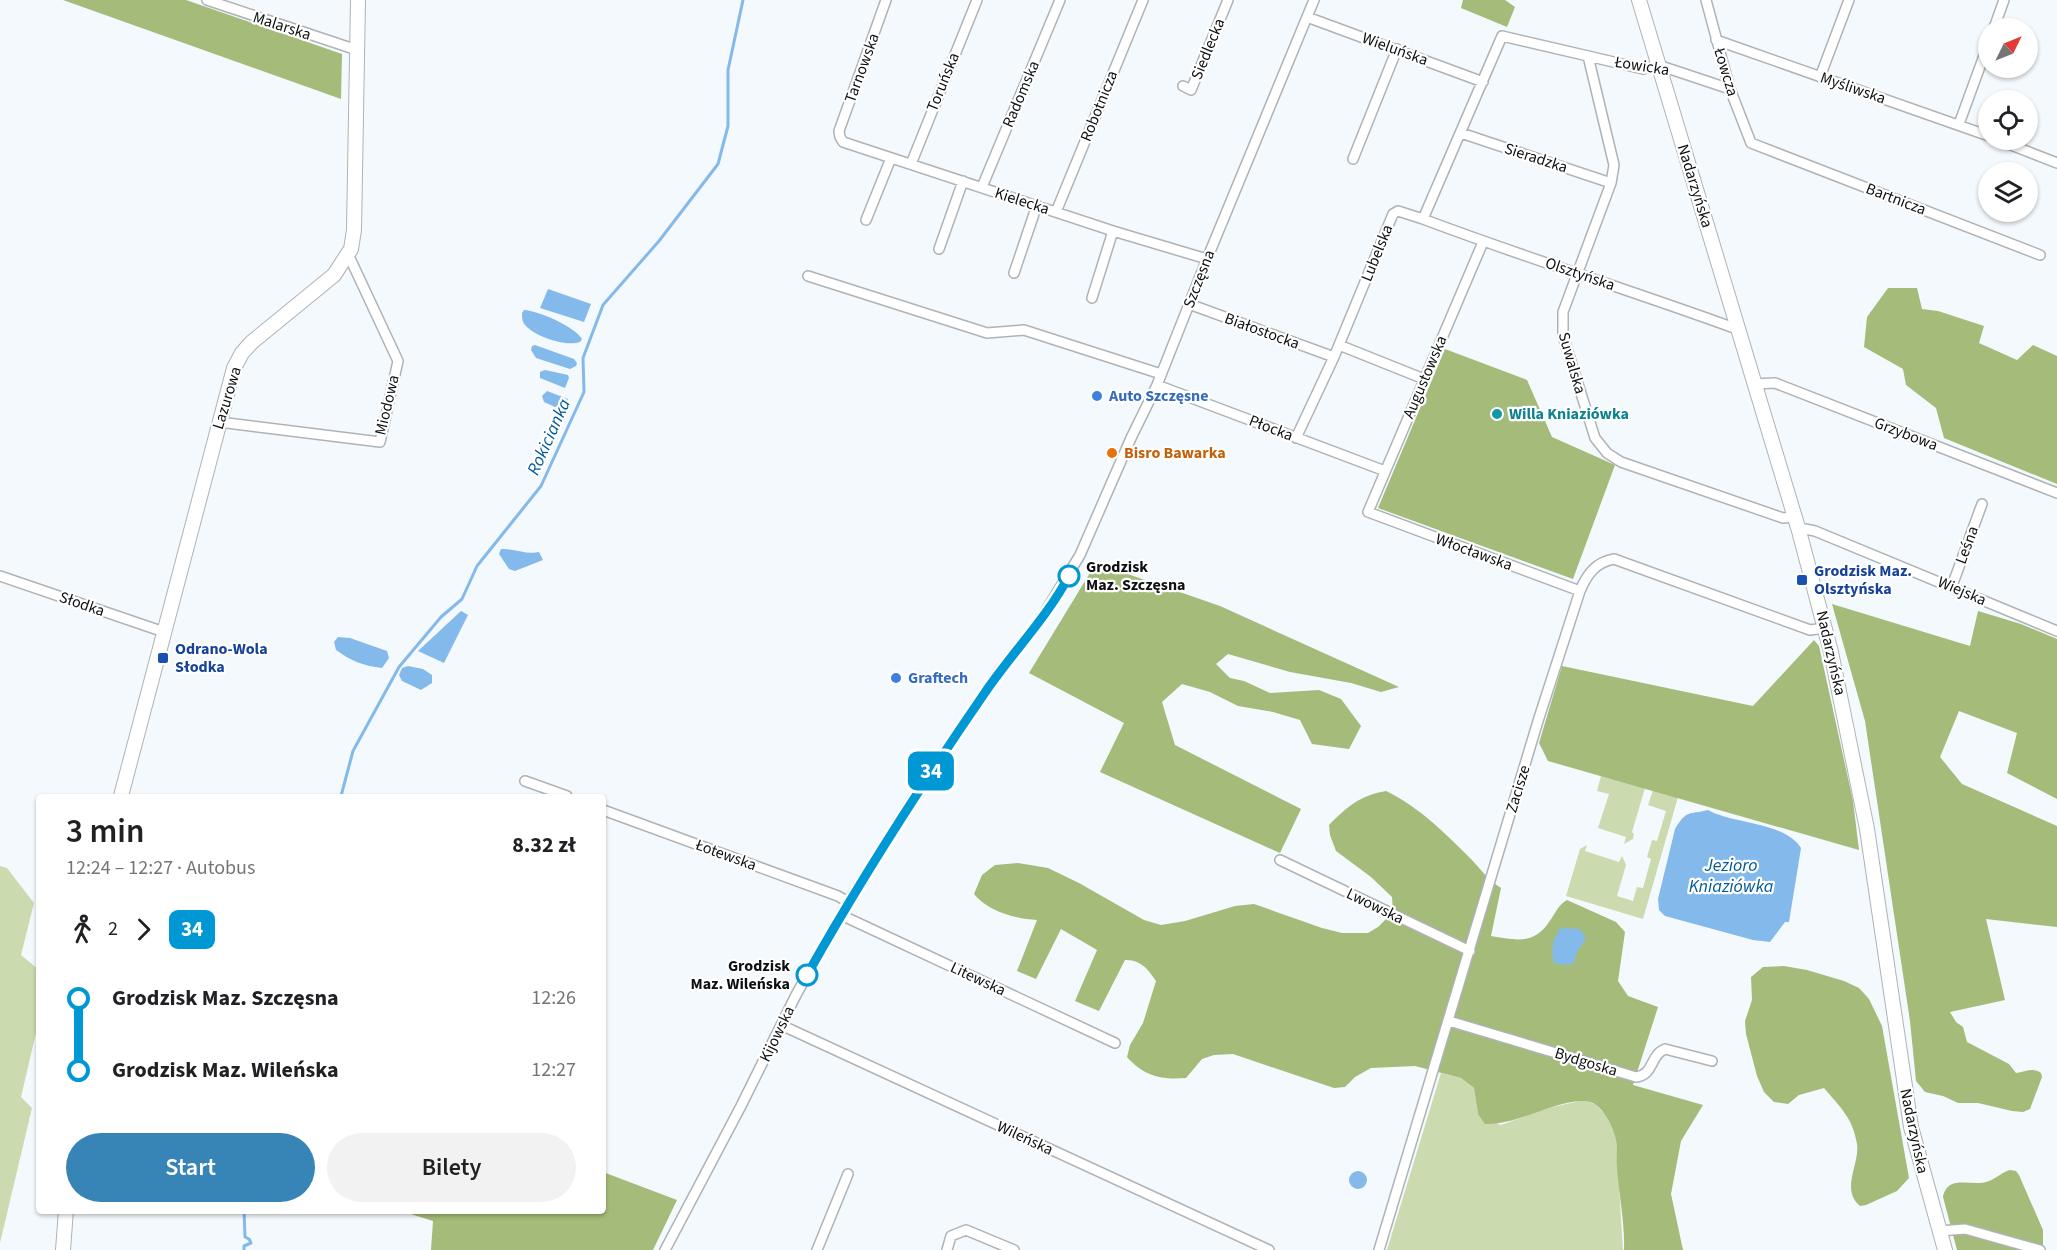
<!DOCTYPE html>
<html lang="pl">
<meta charset="utf-8">
<style>
:root{--surface:#fff;--page:#f2f2f2;--text:#202124;--muted:#757577;--accent:#3784b7}
body{margin:0;font-family:"Source Sans 3",sans-serif;background:var(--page);color:var(--text);height:100vh;display:flex;flex-direction:column;font-size:22px;white-space:nowrap}
*{box-sizing:border-box;margin:0}
p{font-size:20px;color:var(--muted)}
.icon{flex:none;width:33px;height:33px;fill:none;stroke:currentColor;stroke-width:2;stroke-linecap:round;stroke-linejoin:round}
.map{position:relative;flex:1;overflow:hidden}
.panel{position:absolute;left:36px;top:794px;width:570px;height:420px;display:flex;flex-direction:column;background:var(--surface);border-radius:6px;box-shadow:0 2px 4px #0004}
.panel>*{flex:none}
.badge{padding:0 12px;border-radius:9px;font-size:21px;line-height:39px}
.needle{width:39px;rotate:47deg}
.controls{position:absolute;left:1978px;top:18px;display:grid;gap:12px}
.controls a{display:grid;place-items:center;width:60px;height:60px;border-radius:50%;background:var(--surface);box-shadow:0 2px 4px #0004;font-size:30px}
.map>.badge{position:absolute;translate:-50% -50%;box-shadow:0 0 0 3px #fff}
.legs{display:flex;align-items:center;gap:9px;height:66px;padding:0 30px;font-size:20px}
.legs p{margin-inline-start:auto}
.summary{display:flex;align-items:center;justify-content:space-between;height:102px;padding:0 30px}
h1{font-size:33px;font-weight:600;line-height:45px}
.button{display:flex;gap:12px;margin-top:auto;padding:12px 30px}
.button a{flex:1;height:69px;border-radius:36px;background:var(--accent);color:#fff;font-size:24px;font-weight:600;line-height:69px;text-align:center}
.button a+a{background:var(--page);color:var(--text)}
ul{padding:0 30px;list-style:none}
li{display:flex;align-items:center;gap:21px;height:72px;font-size:22px}
li i{display:grid;place-items:center;width:9px;height:100%;margin:0 8px;background:currentColor}
li i::after{content:'';width:15px;height:15px;margin:-8px;border:4px solid;border-radius:50%;background:var(--surface)}
li p{margin-inline-start:auto}
li:first-child i{background:linear-gradient(#0000 50%,currentColor 0)}
li:last-child i{background:linear-gradient(currentColor 50%,#0000 0)}
.map>svg:first-child{display:block}
.green{fill:#cbdbaf}
.forest{fill:#a5bb79}
.water{fill:#84b9eb}
.lines{fill:none;stroke-linecap:round;stroke-linejoin:round}
.stream{stroke:#84b9eb;stroke-width:3}
.street-casing{stroke:#aeb3b7;stroke-width:12}
.secondary-casing{stroke:#aeb3b7;stroke-width:16}
.street{stroke:#fff;stroke-width:9}
.secondary{stroke:#fff;stroke-width:14}
.line-1-casing{stroke:#fff;stroke-width:14}
.line-1{stroke:#0098d4;stroke-width:9}
.shop-dot{fill:#3f7fe0;stroke:#fff;stroke-width:2}
.culture-dot{fill:#0f9aa8;stroke:#fff;stroke-width:2}
.food-dot{fill:#e8710a;stroke:#fff;stroke-width:2}
.stop-1-dot{fill:#fff;stroke:#0098d4;stroke-width:3}
.transit-dot{fill:#1a4fb4;stroke:#fff;stroke-width:2}
.labels{text-anchor:middle;dominant-baseline:central;stroke-width:4.5;stroke-linejoin:round;paint-order:stroke}
.street-label{font-size:16px;fill:#0e1011;stroke:#fff}
.shop-label{font-size:16px;font-weight:bold;fill:#366cbe;stroke:#fff;text-anchor:start}
.culture-label{font-size:16px;font-weight:bold;fill:#0d838f;stroke:#fff;text-anchor:start}
.food-label{font-size:16px;font-weight:bold;fill:#c56008;stroke:#fff;text-anchor:start}
.stop-label{font-size:16px;font-weight:bold;fill:#0e1011;stroke:#fff;text-anchor:start}
.transit-label{font-size:16px;font-weight:bold;fill:#164399;stroke:#fff;text-anchor:start}
.water-label{font-size:18px;font-style:italic;fill:#005a96;stroke:#fff}
</style>
<div class="map">
<svg width="2057" height="1250" viewBox="0 0 2057 1250">
<rect width="100%" height="100%" fill="#f4f9fd"/>
<path class="green" d="M1601,776L1645,788L1632,832L1634,834L1633,839L1624,844L1626,837L1598,828L1609,794L1597,791Z
M1653,790L1678,797L1643,919L1566,896L1580,849L1587,845L1585,851L1619,862L1622,856L1626,865L1617,896L1633,901L1637,887L1643,888L1651,859L1647,857L1652,840L1657,841L1666,811L1648,805Z
M0,866L7,868L34,903L21,955L39,970V1020L21,1097L32,1108L0,1243Z
M1441,1073L1461,1078L1474,1088L1478,1114L1501,1125L1545,1109L1566,1104L1585,1100L1596,1105L1607,1116L1616,1137L1623,1250H1387Z"/>
<path class="forest" d="M63,0H186L342,54L341,99Z
M1463,0H1505L1515,7L1507,27L1461,8Z
M1888,288H1917L1922,309L1938,311L1984,326L1979,343L2017,360L2033,345L2057,356V484L1944,438L1936,408L1906,385L1903,369L1864,347L1867,317Z
M1445,349L1527,380L1552,437L1615,465L1573,579L1378,508Z
M1096,563L1220,606L1399,687L1381,692L1351,683L1290,672L1228,654L1216,664L1230,678L1244,681L1270,693L1319,690L1341,699L1361,726L1349,749L1312,744L1300,720L1273,712L1238,706L1210,692L1182,684L1162,702L1175,745L1301,809L1280,853L1100,772L1124,723L1029,673Z
M1832,604L1970,646L1978,611L2021,624L2057,639V799L2007,773L2017,733L1959,711L1940,757L1962,784L2057,826V927L1986,919L2005,1000L1950,1012L1956,1022L1963,1027L1967,1042L2009,1064L2016,1073C2025,1072 2033,1067 2041,1073L2042,1077L2030,1109L2023,1112L2012,1111L1978,1103H1958L1943,1096L1925,1092L1916,1081L1910,1021L1865,721Z
M1814,640L1819,646L1853,801L1859,850L1548,761L1539,743L1562,666L1753,706Z
M1386,791C1418,806 1446,834 1471,859C1481,870 1489,880 1501,888L1491,936C1515,940 1534,945 1549,922C1556,913 1557,906 1567,900L1616,922L1625,932L1618,981L1628,996L1658,1007L1633,1085L1703,1105L1681,1141L1671,1194L1683,1250H1624C1625,1223 1619,1195 1617,1168C1616,1158 1618,1145 1615,1136C1611,1122 1600,1100 1583,1101C1549,1102 1519,1125 1485,1124L1478,1114L1474,1088L1461,1078L1415,1066L1371,1068L1355,1077L1345,1087L1334,1088L1233,1054L1214,1055L1202,1059L1186,1078C1161,1080 1144,1076 1127,1057L1130,1045L1143,1023L1156,981C1148,969 1140,959 1125,960L1099,1011L1075,1001L1097,950L1061,929L1036,979L1017,971L1037,920C1016,919 987,911 974,894L982,875L995,865L1018,863L1048,868L1079,883L1144,920L1161,925L1185,921L1235,906L1254,904L1322,928L1342,933H1368L1378,927L1393,912L1392,897L1371,877L1336,851L1330,835L1329,825C1348,806 1359,796 1386,791Z
M1784,966L1807,970L1844,981L1859,988L1869,999L1882,1026L1909,1178L1897,1191L1866,1205L1860,1206C1840,1189 1860,1164 1857,1144C1853,1118 1840,1107 1824,1088L1799,1095L1788,1104L1774,1102L1764,1092L1757,1076L1746,1034L1745,1021L1752,1000L1751,977L1763,967Z
M2010,1170L2016,1171L2019,1175L2043,1230V1250H1957L1943,1197C1948,1173 1973,1188 1989,1181C1997,1178 2002,1172 2010,1170Z
M603,1172L677,1200L653,1250H431L433,1221L401,1211L603,1210Z"/>
<path class="water" d="M548,289L591,304L584,322L540,308Z
M524,310C539,311 574,326 582,339L580,342C567,347 536,337 526,326C522,322 522,318 522,313Z
M535,345L574,359L577,363L576,366L570,369L536,358L531,350L532,346Z
M545,370L568,375L569,378L565,388L540,378V372Z
M547,391L568,399L566,405L555,407L544,402L542,396Z
M501,549C514,548 526,555 539,552L543,560L515,571L509,569L499,554Z
M461,611L468,615L444,663L418,651Z
M338,637L350,638L387,651L389,658L382,668C364,666 351,661 336,650L334,642Z
M408,666L423,669L432,675V683L421,690L402,681L399,675L402,668Z
M1708,810C1732,824 1786,822 1801,848L1789,922H1785L1770,942L1753,940L1665,916L1659,910L1658,899L1675,829C1687,809 1689,815 1708,810Z
M1561,928L1580,929L1586,939L1578,950L1573,964L1564,965L1554,963C1550,952 1553,937 1561,928Z
M1349 1180a9 9 0 1 1 18 0a9 9 0 1 1-18 0Z"/>
<g class="lines">
<path class="stream" d="M341,796L353,751L399,667L441,617L462,599L477,566L541,486L584,392L583,358L603,305L659,241L718,164L728,126V70L743,0
M244,1250V1246L251,1243L249,1239L245,1237L244,1210"/>
<g class="street-casing">
<path id="street" d="M207,0L357,50
M886,0L839,131L840,137L843,142L1113,231L1207,259
M1706,0L1730,89L1751,143L2040,255
M1307,17L1483,82
M1994,28L2004,0
M1716,40L1989,136
M1588,56L1643,69L1658,65L1730,89
M1820,77L1849,0
M1183,86L1191,90L1228,0
M1959,124L1989,42
M1461,133L1611,183
M1998,140L2057,163
M1353,159L1397,49
M911,164L977,0
M982,187L1060,0
M1056,212L1143,0
M1423,219C1526,258 1633,291 1737,329
M866,220L891,158
M1483,242L1368,512L1580,591
M939,249L963,181
M1014,273L1037,205
M808,276L987,333L1024,330L1161,374
M1092,298L1113,231
M1189,304L1334,357
M1339,345L1424,379
M1754,384L1775,383L2057,493
M1157,385L1385,471
M219,422L380,442L398,361L348,254
M1296,438L1334,357L1393,214L1398,211L1423,219L1502,36L1588,56L1614,165L1611,183L1563,312V336L1595,438L1607,453L1621,462L1783,518L1794,517
M1799,531L1805,529L1815,531L2057,631
M0,576L164,632
M1952,586L1982,504
M525,781L567,796
M603,810L838,896L848,902
M1280,860L1470,951
M841,915L1115,1043
M1449,1021L1636,1077C1654,1075 1650,1055 1665,1049L1712,1061
M781,1025L1269,1250
M1940,1231L1965,1229L2040,1250
M665,1250L741,1106L796,995L848,902L927,776L1000,670L1039,622L1080,555L1131,438L1157,385L1207,259L1314,0
M817,1250L848,1174
M947,1250L951,1236L966,1230L1014,1250
M1379,1250L1538,721L1580,591C1587,574 1596,562 1614,559L1810,630L1825,628"/>
</g>
<g class="secondary-casing">
<path id="secondary" d="M1639,0L1799,531L1831,652L1867,829L1911,1127L1945,1250
M121,796L234,368L242,353L252,342L334,275L351,249L354,230L358,0
M63,1250L66,1210"/>
</g>
<use href="#street" class="street"/>
<use href="#secondary" class="secondary"/>
</g>
<g class="lines">
<g class="line-1-casing">
<path id="line-1" d="M807,975C862,877 920,787 984,694C1011,654 1046,619 1069,576"/>
</g>
<use href="#line-1" class="line-1"/>
</g>
<g class="shop-dot">
<circle cx="1097" cy="396" r="6"/>
<circle cx="896" cy="678" r="6"/>
</g>
<circle class="culture-dot" cx="1497" cy="414" r="6"/>
<circle class="food-dot" cx="1112" cy="453" r="6"/>
<g class="stop-1-dot">
<circle cx="1069" cy="576" r="10"/>
<circle cx="807" cy="975" r="10"/>
</g>
<g class="transit-dot">
<rect x="1796" y="574" width="12" height="12" rx="3"/>
<rect x="157" y="652" width="12" height="12" rx="3"/>
</g>
<g class="labels">
<g class="street-label">
<text transform="translate(282 26) rotate(18)">Malarska</text>
<text transform="translate(1208 49) rotate(-68)">Siedlecka</text>
<text transform="translate(1395 49) rotate(20)">Wieluńska</text>
<text transform="translate(1642 66) rotate(9)">Łowicka</text>
<text transform="translate(862 68) rotate(-70)">Tarnowska</text>
<text transform="translate(1726 72) rotate(73)">Łowcza</text>
<text transform="translate(943 82) rotate(-68)">Toruńska</text>
<text transform="translate(1853 88) rotate(19)">Myśliwska</text>
<text transform="translate(1021 94) rotate(-67)">Radomska</text>
<text transform="translate(1099 106) rotate(-68)">Robotnicza</text>
<text transform="translate(1536 158) rotate(18)">Sieradzka</text>
<text transform="translate(1695 186) rotate(73)">Nadarzyńska</text>
<text transform="translate(1896 199) rotate(21)">Bartnicza</text>
<text transform="translate(1022 201) rotate(18)">Kielecka</text>
<text transform="translate(1377 253) rotate(-68)">Lubelska</text>
<text transform="translate(1580 274) rotate(19)">Olsztyńska</text>
<text transform="translate(1199 279) rotate(-69)">Szczęsna</text>
<text transform="translate(1262 331) rotate(20)">Białostocka</text>
<text transform="translate(1572 363) rotate(74)">Suwalska</text>
<text transform="translate(1425 377) rotate(-67)">Augustowska</text>
<text transform="translate(227 398) rotate(-73)">Lazurowa</text>
<text transform="translate(387 405) rotate(-77)">Miodowa</text>
<text transform="translate(1271 428) rotate(21)">Płocka</text>
<text transform="translate(1906 434) rotate(21)">Grzybowa</text>
<text transform="translate(1967 545) rotate(-70)">Leśna</text>
<text transform="translate(1474 552) rotate(20)">Włocławska</text>
<text transform="translate(1962 591) rotate(23)">Wiejska</text>
<text transform="translate(82 604) rotate(19)">Słodka</text>
<text transform="translate(1831 653) rotate(77)">Nadarzyńska</text>
<text transform="translate(1518 789) rotate(-73)">Zacisze</text>
<text transform="translate(726 855) rotate(20)">Łotewska</text>
<text transform="translate(1375 906) rotate(26)">Lwowska</text>
<text transform="translate(978 979) rotate(25)">Litewska</text>
<text transform="translate(777 1034) rotate(-64)">Kijowska</text>
<text transform="translate(1586 1062) rotate(17)">Bydgoska</text>
<text transform="translate(1914 1131) rotate(78)">Nadarzyńska</text>
<text transform="translate(1025 1138) rotate(25)">Wileńska</text>
</g>
<g class="shop-label">
<text x="1109" y="396">Auto Szczęsne</text>
<text x="908" y="678">Graftech</text>
</g>
<g class="culture-label">
<text x="1509" y="414">Willa Kniaziówka</text>
</g>
<g class="food-label">
<text x="1124" y="453">Bisro Bawarka</text>
</g>
<g class="stop-label">
<text x="1086" y="567">Grodzisk<tspan x="1086" dy="18">Maz. Szczęsna</tspan></text>
<text x="790" y="966" text-anchor="end">Grodzisk<tspan x="790" dy="18">Maz. Wileńska</tspan></text>
</g>
<g class="transit-label">
<text x="1814" y="571">Grodzisk Maz.<tspan x="1814" dy="18">Olsztyńska</tspan></text>
<text x="175" y="649">Odrano-Wola<tspan x="175" dy="18">Słodka</tspan></text>
</g>
<g class="water-label">
<text transform="translate(549 437) rotate(-66)">Rokicianka</text>
<text x="1731" y="865">Jezioro<tspan x="1731" dy="21">Kniaziówka</tspan></text>
</g>
</g>
</svg>
<div class="controls">
<a><svg class="needle" viewBox="-14 -14 28 28"><path d="M0-13l5 13h-10z" fill="#e53935"/><path d="M0 13l5-13h-10z" fill="#757577"/></svg></a>
<a><svg class="icon" aria-label="locate" viewBox="0 0 24 24"><circle cx="12" cy="12" r="6"/><path d="M12 2v4M12 18v4M2 12h4M18 12h4"/></svg></a>
<a><svg class="icon" aria-label="layers" viewBox="0 0 24 24"><path d="M12 4l9 5-9 5-9-5zM3 14l9 5 9-5"/></svg></a>
</div>
<b class="badge" style="left:931px;top:771px;background:#0098d4;color:#fff">34</b>
<section class="panel">
<div class="summary"><div><h1>3 min</h1><p>12:24 – 12:27 · Autobus</p></div><b>8.32 zł</b></div>
<div class="legs"><svg class="icon" aria-label="walk" viewBox="0 0 24 24"><circle cx="13" cy="4" r="2"/><path d="M13 8l-2 6 4 7M11 14l-3 7M7 12l3-4h3l4 4"/></svg>2<svg class="icon" aria-label="forward" viewBox="0 0 24 24"><path d="M9 5l7 7-7 7"/></svg><b class="badge" style="background:#0098d4;color:#fff">34</b></div>
<ul>
<li><i style="color:#0098d4"></i><b>Grodzisk Maz. Szczęsna</b><p>12:26</p></li>
<li><i style="color:#0098d4"></i><b>Grodzisk Maz. Wileńska</b><p>12:27</p></li>
</ul>
<div class="button"><a>Start</a><a>Bilety</a></div>
</section>
</div>
